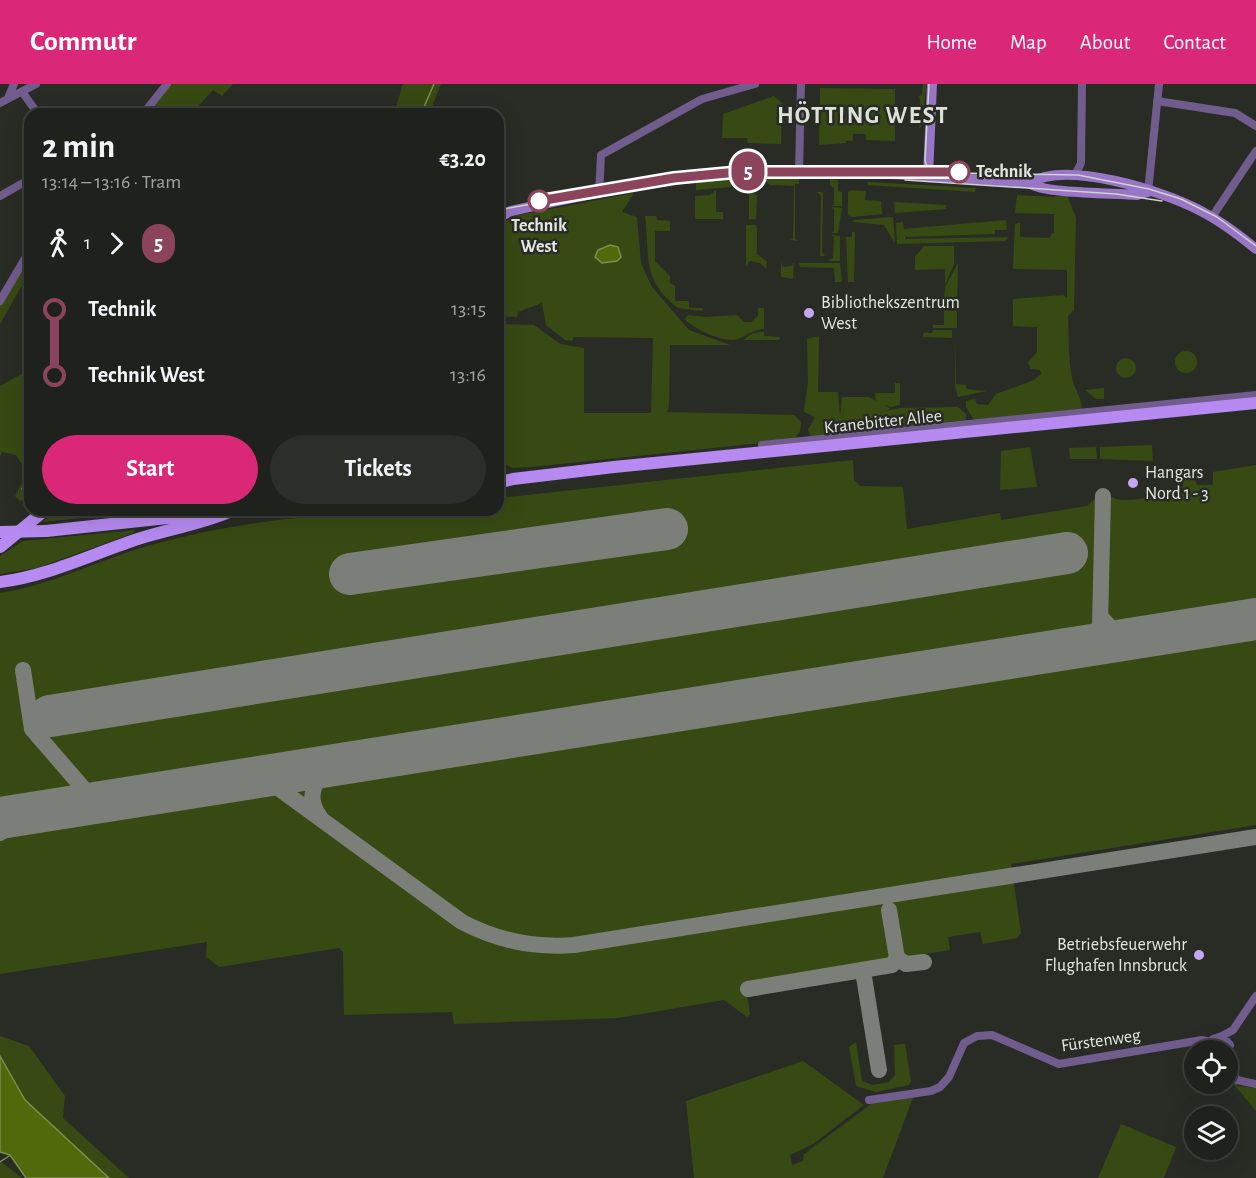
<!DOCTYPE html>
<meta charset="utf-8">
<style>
:root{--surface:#1f211c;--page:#2c2e29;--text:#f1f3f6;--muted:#a1a3a3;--line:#3c3e3b;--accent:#db2777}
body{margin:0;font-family:"Alegreya Sans",sans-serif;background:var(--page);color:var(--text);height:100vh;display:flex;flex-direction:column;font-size:22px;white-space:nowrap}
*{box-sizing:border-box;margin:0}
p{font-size:20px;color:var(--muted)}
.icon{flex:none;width:33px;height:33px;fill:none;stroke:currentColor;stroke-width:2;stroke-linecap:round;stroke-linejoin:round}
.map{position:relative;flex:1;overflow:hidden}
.drawer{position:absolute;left:24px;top:24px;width:480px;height:408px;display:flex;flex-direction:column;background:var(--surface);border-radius:18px;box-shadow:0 6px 24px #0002,0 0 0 2px var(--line)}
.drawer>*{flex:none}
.badge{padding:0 12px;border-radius:20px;font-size:21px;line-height:39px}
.fabs{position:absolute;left:1184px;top:956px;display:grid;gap:12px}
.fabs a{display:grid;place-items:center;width:54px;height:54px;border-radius:50%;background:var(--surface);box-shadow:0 6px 24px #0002,0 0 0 2px var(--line);font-size:30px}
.map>.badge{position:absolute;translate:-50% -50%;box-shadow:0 0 0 3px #fff}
.legs{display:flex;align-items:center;gap:9px;height:66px;padding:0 18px;font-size:20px}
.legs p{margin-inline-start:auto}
.head{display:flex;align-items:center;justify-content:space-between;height:102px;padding:0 18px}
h1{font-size:33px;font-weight:700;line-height:45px}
.action{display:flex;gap:12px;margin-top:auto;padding:12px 18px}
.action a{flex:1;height:69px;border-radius:36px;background:var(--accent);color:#fff;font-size:24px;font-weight:700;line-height:69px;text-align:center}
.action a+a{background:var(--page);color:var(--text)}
ul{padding:0 18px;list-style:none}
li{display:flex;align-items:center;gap:21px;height:66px;font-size:22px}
li i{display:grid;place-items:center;width:9px;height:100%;margin:0 8px;background:currentColor}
li i::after{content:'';width:15px;height:15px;margin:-8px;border:4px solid;border-radius:50%;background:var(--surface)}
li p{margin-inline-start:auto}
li:first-child i{background:linear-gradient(#0000 50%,currentColor 0)}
li:last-child i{background:linear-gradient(currentColor 50%,#0000 0)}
header{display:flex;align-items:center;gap:36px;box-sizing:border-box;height:84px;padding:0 30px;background:var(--accent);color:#fff}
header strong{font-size:28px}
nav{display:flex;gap:33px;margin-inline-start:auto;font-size:21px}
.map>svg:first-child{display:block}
.green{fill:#384a13}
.water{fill:#4f690b;stroke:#7b8e4b;stroke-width:1.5}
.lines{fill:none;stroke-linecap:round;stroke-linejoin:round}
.stream{stroke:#7b8e4b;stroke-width:1.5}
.taxiway{stroke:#7c7f79;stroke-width:16}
.runway{stroke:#7c7f79;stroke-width:42}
.street{stroke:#705c8d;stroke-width:8}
.secondary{stroke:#9876c5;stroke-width:10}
.primary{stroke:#b68af0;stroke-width:12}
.tram{stroke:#d0d2cd;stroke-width:1.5}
.primary-bridge{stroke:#b68af0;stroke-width:12}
.line-1-casing{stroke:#fff;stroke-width:14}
.line-1{stroke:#8b445b;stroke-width:9}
.stop-1-dot{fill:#fff;stroke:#8b445b;stroke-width:3}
.poi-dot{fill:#c5a7f1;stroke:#292c25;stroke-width:2}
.labels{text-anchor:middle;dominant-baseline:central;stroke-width:5;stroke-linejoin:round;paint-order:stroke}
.stop-label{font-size:18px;font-weight:bold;fill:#e3e5e0;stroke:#292c25;text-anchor:start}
.poi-label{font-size:18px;fill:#e3e5e0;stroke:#292c25;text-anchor:start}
.street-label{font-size:18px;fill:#e3e5e0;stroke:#292c25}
.district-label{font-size:24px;font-weight:bold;letter-spacing:1.5px;fill:#dde1d8;stroke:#292c25}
</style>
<header>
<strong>Commutr</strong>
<nav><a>Home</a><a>Map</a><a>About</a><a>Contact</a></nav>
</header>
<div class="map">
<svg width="1256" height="1094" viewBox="0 0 1256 1094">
<rect width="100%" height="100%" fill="#292c25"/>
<path class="green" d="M167,0H233L222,12L213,6L191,30H143Z
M403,0H441L429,30H394Z
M923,0H926L922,42L919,44L920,15L918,13L922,11Z
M820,4L895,5V57L866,56V50H853V57H846V59L819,61Z
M774,12L782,19L781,60L748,59L747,54H722L723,30Z
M763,94H799V100H795V155L799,157L789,156L793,155L794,102L770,101Z
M731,95V103L696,106V98Z
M830,95L838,96V107L842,108V122H832L834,120V104L830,101Z
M868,98L976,104L975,108L867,101Z
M716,106V128H723V135H695V112L710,111Z
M852,106L866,107L865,116L881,117L882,130L852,133L848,131V108Z
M749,108L757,111L756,135H749Z
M816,108H823L822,168L825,172H820L821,111Z
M634,109L622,128L637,133L641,179L652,203L689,246L730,261H670L669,322L667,328L794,331L801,338C801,347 799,352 791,356L531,383L512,384L498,376V240L534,241L560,260L584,264V329H651L653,254L574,253L572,257L565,256L546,241L542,219L518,228L517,233L498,232V142L514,132Z
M1017,111L1054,113L1067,111L1076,134L1074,226L1068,232C1069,252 1068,274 1072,294C1075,306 1081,313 1082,325L974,336L966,323V317L975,315L977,320L988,321L996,310L1034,296L1041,290L1040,286L1031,285L1028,279L1037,268V243L1013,242V215L1063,211L1067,214V186L1013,185L1015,140L1020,139V153L1050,154L1051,150L1054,149V130L1015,129Z
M894,118L946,121V125L895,129Z
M832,123L842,124L838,149H831L834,147V126Z
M645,132H656L657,136L670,137V147H655V177L670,192V199L675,202V217H689V224H703L702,227L678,224C641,196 650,171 645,132Z
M893,133L895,159L884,141L853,138L854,136Z
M1006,136L1007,146H995V150L905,153V155L1008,153L1005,157L897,160L896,139L903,138L904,145Z
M746,141H755L757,144V170L767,178L766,185L760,179L750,177L746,182Z
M852,148H855L854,198H848L846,153H852Z
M831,151L840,152V177H827L833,174L834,153Z
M924,162H954V180L945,201V185L915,186V173Z
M30,166V187L0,240V217Z
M781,178L783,183L792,182L794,178L793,195L781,193Z
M799,179H840L842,198H835L834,184L800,183Z
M958,179L957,223H951V219L944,216L945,203Z
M758,224H764V245C751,246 748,251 738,255C726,260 691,244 685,235L688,231L706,233L737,231L744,238H751L758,232Z
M944,226L957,227V244H933V241H944Z
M933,246H952V254L923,253V249H932Z
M764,248V252L780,253L779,256H743L753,249Z
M819,252L818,308H838L840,333L842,313H868L876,317L875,309H895V299H900V321L891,323L886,321L890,325L885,327L901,324L958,323L966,330V336L811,353L808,346L815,333L804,328L808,298L807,255Z
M956,254V300L966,301V305L987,307L958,313L955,301Z
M1175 278a11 11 0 1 1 22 0a11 11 0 1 1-22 0Z
M1116 284a10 10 0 1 1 20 0a10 10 0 1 1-20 0Z
M30,285V411L27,415L20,417L15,412L27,389L16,371L2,368L0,372V302Z
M1104,304V315H1096L1085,306Z
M1152,361L1153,377L1100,375V363Z
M1030,363L1037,403L1000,406L1001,367Z
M1096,363L1097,375H1070L1069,364Z
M853,376L854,396L860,402L903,403L907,445L1000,429L1001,436L1087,422C1110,401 1107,417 1125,416C1137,416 1148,413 1159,412L1164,408H1183V393H1194L1197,401H1213V388L1256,381V741L1011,780L1021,849L1017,854L983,860L980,848L948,853L950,866L745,898L750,930L747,933L724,916L618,934L454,940L452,928L344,931L343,868L339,864L219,883L206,873L207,858L0,890V509C53,501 100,475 151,461C265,429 380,426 498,426V414Z
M58,426H161L42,438Z
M135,446L133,449L37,484L0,490V472L23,457Z
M0,952L29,962L65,1012L63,1034L129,1094H109L25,1016L0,972Z
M856,958L862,997L873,1001L889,998L895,991L894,961L905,960L911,997L909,1001L876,1008L856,1002L849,963Z
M803,977L864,1021L813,1060L790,1071L792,1081L803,1077L804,1070L875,1017L914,1011L883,1094H694L686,1017Z
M1227,986L1238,1002L1256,1004V1027L1227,992Z
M1121,1040L1176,1063L1164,1094H1098Z
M0,1077L22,1094H0Z"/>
<path class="water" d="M610,161L618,163L621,173L617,177L602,179L595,173L598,166Z
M0,972L25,1016L109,1094H26L10,1071L0,1068Z"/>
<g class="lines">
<path class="stream" d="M421,30L434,0
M22,405L30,393
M0,1078L9,1072"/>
<path class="taxiway" d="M1101,533L1116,550L1139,553
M1077,563L1092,555L1100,541L1103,412
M23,586L32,645L96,719
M246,695L260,694L270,698L462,838C498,857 534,864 574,861L1256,753
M320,733C303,710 317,688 341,679
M0,749L28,729
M889,826L897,874L906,880L924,878
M864,893L879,986
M748,905L892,881L897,874"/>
<path class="runway" d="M350,490L667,445
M50,632L1067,469
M0,734L1256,535"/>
<path class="street" d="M23,9L38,30
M8,14L14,0
M1157,17L1235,29L1256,42
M0,19L36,0
M143,30L167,0
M799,89L801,0
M1075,91L1081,79L1082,0
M1148,108L1159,0
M599,110L601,71L702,15L755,0
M0,112L30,95
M1212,133L1256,67
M0,217L30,166
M762,361L1256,311
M1222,952L1233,946L1256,912
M1211,966L1213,955L1222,952L1230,961L1227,970
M1227,979L1237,996L1256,1000
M869,1016L931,1007L940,1003L949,993L964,959L977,952L992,951L1059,980L1202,956L1211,958"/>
<path class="secondary" d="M928,92L932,0
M1029,99C1067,76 1162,107 1199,126C1219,136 1238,150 1256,165
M498,134L511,127C592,109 676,92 759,88C849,85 940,93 1029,99C1044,110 1114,109 1137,111L1148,108"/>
<path class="primary" d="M498,399L513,395L614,383L1256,319
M46,447L205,430
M0,463L45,426
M0,498C49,492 94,469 141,454C170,445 201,440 229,428"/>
<path class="tram" d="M929,0L925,77L931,93
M905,96L1116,110L1162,117
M498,126L674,94L757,86L1078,91L1149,105L1181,115L1217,133L1256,162"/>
<path class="primary-bridge" d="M0,448L46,447"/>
</g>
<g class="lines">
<g class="line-1-casing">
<path id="line-1" d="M539,117L674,94L738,88H959"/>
</g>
<use href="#line-1" class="line-1"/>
</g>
<g class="stop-1-dot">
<circle cx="959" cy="88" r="10"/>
<circle cx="539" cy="117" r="10"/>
</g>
<g class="poi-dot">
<circle cx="809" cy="229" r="6"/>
<circle cx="1133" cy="399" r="6"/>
<circle cx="1199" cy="871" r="6"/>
</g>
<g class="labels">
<g class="stop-label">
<text x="976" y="88">Technik</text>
<text x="539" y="142" text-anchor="middle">Technik<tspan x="539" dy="21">West</tspan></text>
</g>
<g class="poi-label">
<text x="821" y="219">Bibliothekszentrum<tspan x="821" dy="21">West</tspan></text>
<text x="1145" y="389">Hangars<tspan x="1145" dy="21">Nord 1 - 3</tspan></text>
<text x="1187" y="861" text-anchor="end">Betriebsfeuerwehr<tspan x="1187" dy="21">Flughafen Innsbruck</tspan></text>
</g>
<g class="street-label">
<text transform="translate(883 338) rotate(-6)">Kranebitter Allee</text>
<text transform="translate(1101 957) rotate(-8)">Fürstenweg</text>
</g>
<g class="district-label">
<text x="863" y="32">HÖTTING WEST</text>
</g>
</g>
</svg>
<div class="fabs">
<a><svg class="icon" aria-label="locate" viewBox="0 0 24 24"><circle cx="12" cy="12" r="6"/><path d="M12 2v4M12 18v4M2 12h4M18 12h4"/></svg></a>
<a><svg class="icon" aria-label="layers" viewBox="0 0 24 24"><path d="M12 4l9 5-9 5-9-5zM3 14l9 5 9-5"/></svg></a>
</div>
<b class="badge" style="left:748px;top:87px;background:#8b445b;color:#fff">5</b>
<section class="drawer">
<div class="head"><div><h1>2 min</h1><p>13:14 – 13:16 · Tram</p></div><b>€3.20</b></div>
<div class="legs"><svg class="icon" aria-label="walk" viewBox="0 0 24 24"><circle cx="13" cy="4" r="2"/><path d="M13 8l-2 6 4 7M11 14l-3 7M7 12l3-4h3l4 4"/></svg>1<svg class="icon" aria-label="forward" viewBox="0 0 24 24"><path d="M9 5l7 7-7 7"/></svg><b class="badge" style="background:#8b445b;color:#fff">5</b></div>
<ul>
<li><i style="color:#8b445b"></i><b>Technik</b><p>13:15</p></li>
<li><i style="color:#8b445b"></i><b>Technik West</b><p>13:16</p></li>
</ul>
<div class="action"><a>Start</a><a>Tickets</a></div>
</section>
</div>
